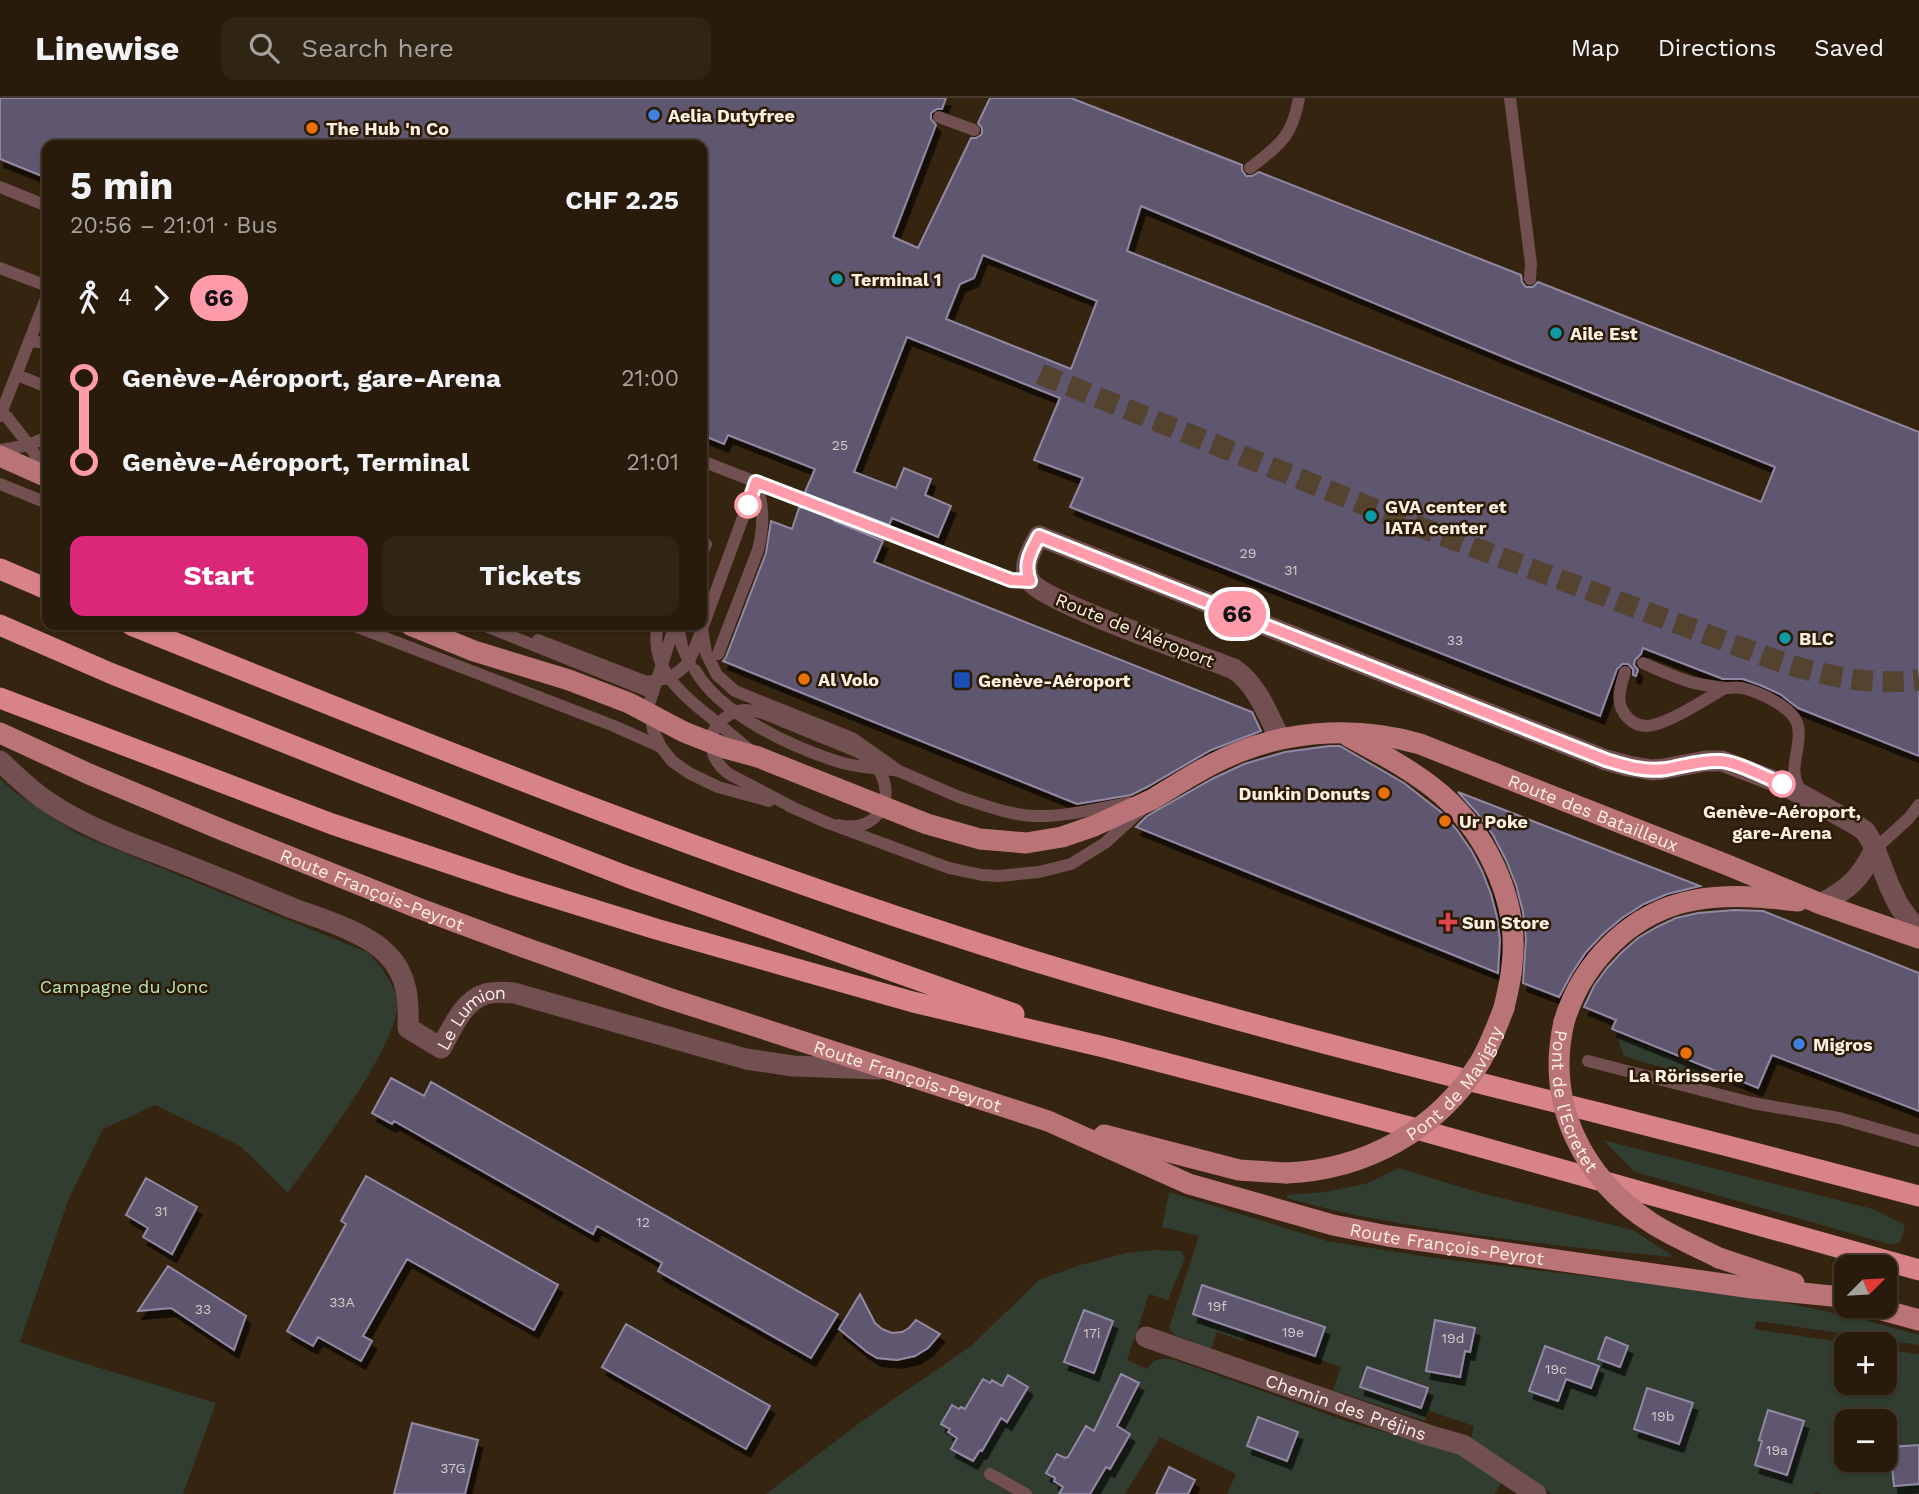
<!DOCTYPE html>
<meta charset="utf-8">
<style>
:root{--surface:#281b0b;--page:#302414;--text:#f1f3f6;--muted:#a5a19d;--line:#44392c;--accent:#db2777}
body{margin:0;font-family:"Work Sans",sans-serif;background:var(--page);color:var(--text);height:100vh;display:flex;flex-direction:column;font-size:26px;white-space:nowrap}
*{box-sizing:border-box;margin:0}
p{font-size:23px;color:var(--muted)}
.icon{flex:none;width:38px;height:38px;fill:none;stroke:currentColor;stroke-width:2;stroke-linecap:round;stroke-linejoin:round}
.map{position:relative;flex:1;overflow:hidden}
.sheet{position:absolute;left:42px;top:42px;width:665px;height:490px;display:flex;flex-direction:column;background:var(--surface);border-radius:14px;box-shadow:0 2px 5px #0004,0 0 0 2px var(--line)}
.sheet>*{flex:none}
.badge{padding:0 14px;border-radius:23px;font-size:24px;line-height:46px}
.needle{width:46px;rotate:66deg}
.buttons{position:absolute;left:1834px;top:1157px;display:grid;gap:14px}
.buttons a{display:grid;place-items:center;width:63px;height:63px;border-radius:14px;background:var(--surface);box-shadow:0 2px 5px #0004,0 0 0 2px var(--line);font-size:35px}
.map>.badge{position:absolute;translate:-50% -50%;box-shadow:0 0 0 4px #fff}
.legs{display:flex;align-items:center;gap:10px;height:77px;padding:0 28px;font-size:23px}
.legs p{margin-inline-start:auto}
.headline{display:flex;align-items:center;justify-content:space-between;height:119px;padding:0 28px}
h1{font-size:38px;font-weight:700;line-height:52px}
.cta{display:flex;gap:14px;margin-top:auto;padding:14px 28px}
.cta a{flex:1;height:80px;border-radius:14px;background:var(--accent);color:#fff;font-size:28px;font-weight:700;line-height:80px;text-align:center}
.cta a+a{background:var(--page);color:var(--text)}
ul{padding:0 28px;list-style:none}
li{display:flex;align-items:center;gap:24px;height:84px;font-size:26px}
li i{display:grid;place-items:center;width:10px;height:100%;margin:0 9px;background:currentColor}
li i::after{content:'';width:18px;height:18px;margin:-9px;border:5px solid;border-radius:50%;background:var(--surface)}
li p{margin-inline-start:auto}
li:first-child i{background:linear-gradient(#0000 50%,currentColor 0)}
li:last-child i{background:linear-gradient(currentColor 50%,#0000 0)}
header{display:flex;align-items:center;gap:42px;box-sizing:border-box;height:98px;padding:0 35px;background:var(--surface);border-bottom:2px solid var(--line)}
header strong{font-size:33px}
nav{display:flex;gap:38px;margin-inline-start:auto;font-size:24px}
.search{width:490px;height:63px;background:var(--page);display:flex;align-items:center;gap:18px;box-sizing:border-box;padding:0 24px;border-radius:14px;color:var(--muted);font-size:26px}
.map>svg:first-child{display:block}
.green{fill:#303d30;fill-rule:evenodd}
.building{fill:#5f5670;stroke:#9288a4;stroke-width:2;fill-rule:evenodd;filter:url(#shadow)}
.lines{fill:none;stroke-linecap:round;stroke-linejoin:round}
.tertiary-tunnel{stroke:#53432f;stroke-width:21;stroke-dasharray:21 10;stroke-linecap:butt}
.service{stroke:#724f51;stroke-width:12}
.minor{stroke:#724f51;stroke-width:21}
.primary{stroke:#ba7478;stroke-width:21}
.motorway{stroke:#d78387;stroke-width:21}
.service-bridge{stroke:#724f51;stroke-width:12}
.primary-bridge{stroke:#ba7478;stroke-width:21}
.line-1-casing{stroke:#fff;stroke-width:16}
.line-1{stroke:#ff9baa;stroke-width:10}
.shop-dot{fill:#3f7fe0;stroke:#2b1b05;stroke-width:2.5}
.food-dot{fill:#e8710a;stroke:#2b1b05;stroke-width:2.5}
.culture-dot{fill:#0f9aa8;stroke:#2b1b05;stroke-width:2.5}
.stop-1-dot{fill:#fff;stroke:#ff9baa;stroke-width:3.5}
.transit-dot{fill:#1a4fb4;stroke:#2b1b05;stroke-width:2.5}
.health-dot{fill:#e0444e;stroke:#2b1b05;stroke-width:2.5}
.labels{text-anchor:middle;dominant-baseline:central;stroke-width:5;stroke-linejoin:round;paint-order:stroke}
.number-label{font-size:14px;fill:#d5cac6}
.poi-label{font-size:18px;font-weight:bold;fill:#fcf0e3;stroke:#2b1b05;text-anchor:start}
.street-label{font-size:18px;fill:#fcf0e3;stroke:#2b1b05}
.stop-label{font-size:18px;font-weight:bold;fill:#fcf0e3;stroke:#2b1b05}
.park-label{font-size:18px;fill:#b9e4b9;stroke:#2b1b05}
</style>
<header>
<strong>Linewise</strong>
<div class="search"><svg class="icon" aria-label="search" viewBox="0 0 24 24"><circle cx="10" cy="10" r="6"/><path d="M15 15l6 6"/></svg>Search here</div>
<nav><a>Map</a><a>Directions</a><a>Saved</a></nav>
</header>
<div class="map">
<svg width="1919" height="1396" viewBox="0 0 1919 1396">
<defs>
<filter id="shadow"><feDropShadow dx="4.5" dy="8" stdDeviation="0" flood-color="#0009"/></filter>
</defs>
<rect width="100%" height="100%" fill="#35240f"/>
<path class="green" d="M0,681L16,695L78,736L369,855C380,868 393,883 397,901C405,939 312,1061 288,1095L240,1048L155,1007L103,1031L69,1100L20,1244L80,1264L216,1305L183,1396H0Z
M1616,936L1744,987L1742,989L1683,976L1624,958Z
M1603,1042L1873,1111L1905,1127L1900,1145L1889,1146L1635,1074Z
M1399,1070L1477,1094L1633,1132L1673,1158L1672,1159C1566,1149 1459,1137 1354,1117C1332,1112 1309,1106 1287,1100V1097L1325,1094L1368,1085Z
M1169,1094L1327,1143L1435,1160L1753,1198L1853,1219L1919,1237V1247L1757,1223L1754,1231L1854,1246H1846V1284H1885V1251L1919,1256V1396H1822L1815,1394L1814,1396H1552L1471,1341L1474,1328L1429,1313L1425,1323L1333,1292L1341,1269L1247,1236L1243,1243L1217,1234L1211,1251L1173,1236L1169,1230L1199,1138L1162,1129ZM1846,1323H1885V1362H1846Z
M1155,1152L1181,1153L1185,1160L1168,1202L1149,1196L1127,1262L1147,1271C1157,1259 1160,1260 1175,1262L1349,1324L1458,1355L1503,1383L1494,1396H1227L1236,1376L1160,1339L1125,1396H766L862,1323L971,1248L1039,1182L1080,1167L1126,1155Z"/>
<path class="building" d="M0,0H946L942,11H937L931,15V21L936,27L893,139L918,150L971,40H976L982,36V30L978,25L990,0H1071L1242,67V72L1246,78H1252L1259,74L1521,177L1522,184L1526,189H1533L1538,184L1919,334V658L1798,610L1780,596L1760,587L1743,581H1723L1643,550L1641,556L1635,562L1634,567L1638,572L1636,578L1633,577V571L1628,566H1622L1617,571L1600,618L1070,409L1083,380L1034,362L1060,300L907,239L854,374L896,390L904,370L931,381L925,397L951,408L938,439L892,420L889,427L842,409L835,410L832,413V419L834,423L883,443L874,464L1252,614L1261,633L1211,652L1147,689L1131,697L1077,706L723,563L726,559L766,455L771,423L792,431L799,410L807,409L810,405L809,397L805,394L815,371L728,337L724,346L702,337V47H47V80L0,61ZM1141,108L1518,265L1775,369L1761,404L1127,153ZM983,157L1097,203L1071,271L946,221L960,186L974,180Z
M1329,648H1340L1404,685L1441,714L1457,732L1471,752L1482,773L1491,796L1497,819L1500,842L1498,875L1136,729L1147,718L1212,681L1244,666L1285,654Z
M1458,694L1700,788L1667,796L1644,806L1622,820L1603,836L1586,854L1572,875L1559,899L1523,885L1526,841L1523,814L1516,787L1506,762L1493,737L1477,715Z
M1734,812L1763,813L1919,875V1013L1772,957L1758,990L1612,931L1616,922L1584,909L1594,888L1607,870L1622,854L1638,840L1657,829L1676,820L1698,815Z
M391,980L424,998L431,984L838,1216L811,1260L658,1173L662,1165L597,1128L593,1136L394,1023L392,1026L372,1015Z
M366,1078L558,1187L534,1232L407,1161L363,1238L372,1243L361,1263L318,1239L313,1248L287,1233L346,1126L341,1123Z
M146,1080L197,1109L172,1156L143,1139L148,1130L126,1117Z
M168,1168L246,1218L234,1252L171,1210L138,1213Z
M1202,1187L1325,1229L1315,1258L1193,1216Z
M860,1196L875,1225L882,1231L892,1235L902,1234L909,1230L916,1222L940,1236L928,1250L915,1258L897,1262L877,1260L867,1254L839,1231Z
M1084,1212L1113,1223L1094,1275L1064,1264Z
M1435,1222L1475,1230L1470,1254L1465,1253L1460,1279L1426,1273Z
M626,1226L770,1308L746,1351L602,1269Z
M1606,1239L1628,1248L1620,1269L1598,1261Z
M1545,1248L1599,1268L1591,1290L1566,1281L1558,1303L1529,1293Z
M1367,1269L1428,1290L1421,1310L1360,1289Z
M1121,1276L1139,1285L1117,1328L1130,1336L1110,1371L1106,1369L1090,1396H1059L1063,1389L1054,1383L1055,1380L1046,1375L1057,1356L1065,1360L1068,1359L1086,1328L1094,1333Z
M1008,1277L1028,1289L1007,1324L1001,1320L982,1353L980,1352L973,1363L951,1351L957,1340L948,1334L950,1331L941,1326L952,1307L959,1311L961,1309L965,1311L983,1281L990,1285L992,1282L1002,1288Z
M1647,1290L1693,1305L1679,1346L1634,1331Z
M1768,1312L1804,1323L1787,1377L1755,1367L1762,1343L1759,1342Z
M1258,1319L1298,1334L1287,1363L1247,1348Z
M412,1325L478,1342L465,1396H394Z
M1919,1347V1386L1894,1388L1890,1349Z
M1169,1369L1195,1382L1188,1396H1156Z"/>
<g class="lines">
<path class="tertiary-tunnel" d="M1040,276L1417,428L1778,563C1823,578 1871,588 1919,582"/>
<path class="service" d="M1510,0L1531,166L1530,181
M939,19L974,32
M1250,70C1280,46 1292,40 1299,0
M0,89L47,108
M0,170L47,188
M30,243L47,245
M17,277L47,289
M0,318L47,198
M7,319L29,347L47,375
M0,352L29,347L47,339
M702,363L802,402
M0,386L47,405
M840,417L1010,482L1030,483
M702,445L706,446L702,456
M352,527L614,628L661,649
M483,527L653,595
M675,527L649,606L653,632L661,649L672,663L689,675L718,689L769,703
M678,527L682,548L690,566
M702,531L706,555L717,577L735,593L852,640L899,673L959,699
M1643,565C1659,572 1676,580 1694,585C1704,587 1715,589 1726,590C1731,590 1737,589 1742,590C1759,594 1794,609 1798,628C1803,653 1784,671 1803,696
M1625,574C1620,590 1614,606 1628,620C1633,625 1640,628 1647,628C1667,627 1707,600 1725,590
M668,580C691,569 692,556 701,534
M721,628L750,652
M789,708L828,725
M794,710L729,676C716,666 709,654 712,638C715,625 731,612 745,612C761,612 777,621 792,627C814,636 836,645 858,654C906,680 886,738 839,727
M1875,751L1909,720L1919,707
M1588,963L1752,1005L1839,1020L1919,1043
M990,1376L1026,1396"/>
<g class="minor">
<path d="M1280,641C1267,615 1258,588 1234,571C1201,558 1043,504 1030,483C1021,468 1032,451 1039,438L1606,662L1628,668L1652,672L1663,671L1706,663H1722L1782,686L1853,725L1865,733L1873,746L1889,787L1898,806L1909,822L1919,831"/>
<path id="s1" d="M0,663C15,677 31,693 48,704C84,728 124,743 164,758C207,775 249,792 292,810C321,821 366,834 387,856C408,877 409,903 408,930L441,950C452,931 463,902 486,896C495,893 505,894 514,895L746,961L793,968L878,971"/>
<path d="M1821,806C1850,790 1860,781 1875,751"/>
<path id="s2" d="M1146,1239L1428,1337L1463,1347L1536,1396"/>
</g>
<g class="primary">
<path d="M0,358L47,379"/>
<path id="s3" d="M0,635L89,676L220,731L418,810L523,849L668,900L1048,1023L1189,1086L1333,1127L1388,1138L1752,1190L1832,1198L1846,1202"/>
<path d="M1348,638C1376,653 1405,668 1431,688C1484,728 1520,801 1512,867C1511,882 1507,896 1504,910"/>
<path id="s4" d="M1153,701C1181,684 1208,666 1239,654C1295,631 1362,629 1420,646L1725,766L1821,806L1919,840"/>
<path d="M1564,924C1582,864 1632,813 1695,802C1729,796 1764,799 1798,803"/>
<path d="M1104,1037L1239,1072L1286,1075"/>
<path d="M1719,1160L1794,1185"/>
<path d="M1868,1208L1919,1222"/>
</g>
<path class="motorway" d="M0,471L47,491
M0,527L110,575L369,678L628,779L1014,916
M131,527C429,647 727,768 1034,863C1220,920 1410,968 1599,1015C1706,1042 1812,1070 1919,1098
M0,600L332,726L514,787L656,831L913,904L1108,950L1413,1030L1919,1172"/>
<path class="service-bridge" d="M0,315L7,319
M658,527C647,574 689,601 721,628
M702,531L756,384
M538,542L647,584L668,580
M718,556L758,452C764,428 764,408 756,384
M695,572C721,617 792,649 839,664C858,670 880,670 899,673
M959,699C984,707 1009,717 1035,718C1066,719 1098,710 1129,705
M828,725L949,770L982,777L999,778L1039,774L1071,766L1105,745L1140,713"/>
<g class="primary-bridge">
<path d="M410,527L474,553L569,582L629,605L684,634L725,650L758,659L927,726L980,741L1026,745L1062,739L1094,728L1153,701"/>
<path id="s5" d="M1564,924C1545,1007 1583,1081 1653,1126C1674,1139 1697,1149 1719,1160"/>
<path id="s6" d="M1286,1075C1365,1072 1438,1032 1480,964C1490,947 1497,928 1504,910"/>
</g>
</g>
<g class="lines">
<g class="line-1-casing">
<path id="line-1" d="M748,407L756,384L1011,482L1030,483C1023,466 1031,453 1039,438L1606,662C1626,668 1645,674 1666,671C1684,668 1701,662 1720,663C1738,664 1764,679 1782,686"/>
</g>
<use href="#line-1" class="line-1"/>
</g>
<g class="shop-dot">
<circle cx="654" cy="17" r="7"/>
<circle cx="1799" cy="946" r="7"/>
</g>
<g class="food-dot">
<circle cx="312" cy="30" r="7"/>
<circle cx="804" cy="581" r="7"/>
<circle cx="1384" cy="695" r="7"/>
<circle cx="1445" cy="723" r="7"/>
<circle cx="1686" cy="955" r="7"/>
</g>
<g class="culture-dot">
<circle cx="837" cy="181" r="7"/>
<circle cx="1556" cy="235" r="7"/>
<circle cx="1371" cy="418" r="7"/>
<circle cx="1785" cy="540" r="7"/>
</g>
<g class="stop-1-dot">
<circle cx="748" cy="407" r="12"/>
<circle cx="1782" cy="686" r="12"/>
</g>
<rect class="transit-dot" x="953" y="573" width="18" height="18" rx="3.5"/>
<path class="health-dot" d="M1444.5 813.5h7v7h7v7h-7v7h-7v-7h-7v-7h7z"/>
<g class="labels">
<g class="number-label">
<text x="840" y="347">25</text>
<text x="1248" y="455">29</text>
<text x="1291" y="472">31</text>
<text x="1455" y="542">33</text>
<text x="161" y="1113">31</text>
<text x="643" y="1124">12</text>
<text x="342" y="1204">33A</text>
<text x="1217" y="1208">19f</text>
<text x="203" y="1211">33</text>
<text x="1293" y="1234">19e</text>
<text x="1092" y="1235">17i</text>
<text x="1453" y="1240">19d</text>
<text x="1556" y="1271">19c</text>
<text x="1663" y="1318">19b</text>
<text x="1777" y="1352">19a</text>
<text x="453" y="1370">37G</text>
</g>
<g class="poi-label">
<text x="668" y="17">Aelia Dutyfree</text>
<text x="326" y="30">The Hub 'n Co</text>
<text x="851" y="181">Terminal 1</text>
<text x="1570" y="235">Aile Est</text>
<text x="1385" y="408">GVA center et<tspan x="1385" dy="21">IATA center</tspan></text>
<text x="1799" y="540">BLC</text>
<text x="818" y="581">Al Volo</text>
<text x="978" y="582">Genève-Aéroport</text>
<text x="1370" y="695" text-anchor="end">Dunkin Donuts</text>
<text x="1459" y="723">Ur Poke</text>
<text x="1462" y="824">Sun Store</text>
<text x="1813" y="946">Migros</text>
<text x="1686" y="977" text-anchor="middle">La Rörisserie</text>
</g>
<g class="street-label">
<text transform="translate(1135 532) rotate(22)">Route de l'Aéroport</text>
<text stroke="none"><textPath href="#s4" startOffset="469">Route des Batailleux</textPath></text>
<text stroke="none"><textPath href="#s3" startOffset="404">Route François-Peyrot</textPath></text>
<text stroke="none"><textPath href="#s1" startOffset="600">Le Lumion</textPath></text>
<text stroke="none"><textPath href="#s3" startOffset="971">Route François-Peyrot</textPath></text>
<text stroke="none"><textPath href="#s6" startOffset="200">Pont de Mavigny</textPath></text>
<text stroke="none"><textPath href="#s5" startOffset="82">Pont de l'Ecretet</textPath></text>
<text stroke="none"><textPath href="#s3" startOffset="1538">Route François-Peyrot</textPath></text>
<text stroke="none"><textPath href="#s2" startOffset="212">Chemin des Préjins</textPath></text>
</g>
<g class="stop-label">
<text x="1782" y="713">Genève-Aéroport,<tspan x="1782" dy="21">gare-Arena</tspan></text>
</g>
<g class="park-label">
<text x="124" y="888">Campagne du Jonc</text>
</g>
</g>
</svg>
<div class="buttons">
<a><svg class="needle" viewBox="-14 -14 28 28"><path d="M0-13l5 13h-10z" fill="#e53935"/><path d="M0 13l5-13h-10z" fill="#a5a19d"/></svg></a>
<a>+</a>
<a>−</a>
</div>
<b class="badge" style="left:1237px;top:516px;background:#ff9baa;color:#111">66</b>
<section class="sheet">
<div class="headline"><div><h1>5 min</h1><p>20:56 – 21:01 · Bus</p></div><b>CHF 2.25</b></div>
<div class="legs"><svg class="icon" aria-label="walk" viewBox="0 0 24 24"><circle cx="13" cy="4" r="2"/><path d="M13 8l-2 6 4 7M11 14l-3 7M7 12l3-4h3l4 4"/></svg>4<svg class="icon" aria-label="forward" viewBox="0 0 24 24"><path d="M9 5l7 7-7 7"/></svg><b class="badge" style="background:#ff9baa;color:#111">66</b></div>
<ul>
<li><i style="color:#ff9baa"></i><b>Genève-Aéroport, gare-Arena</b><p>21:00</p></li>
<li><i style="color:#ff9baa"></i><b>Genève-Aéroport, Terminal</b><p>21:01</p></li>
</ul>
<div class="cta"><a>Start</a><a>Tickets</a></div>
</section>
</div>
